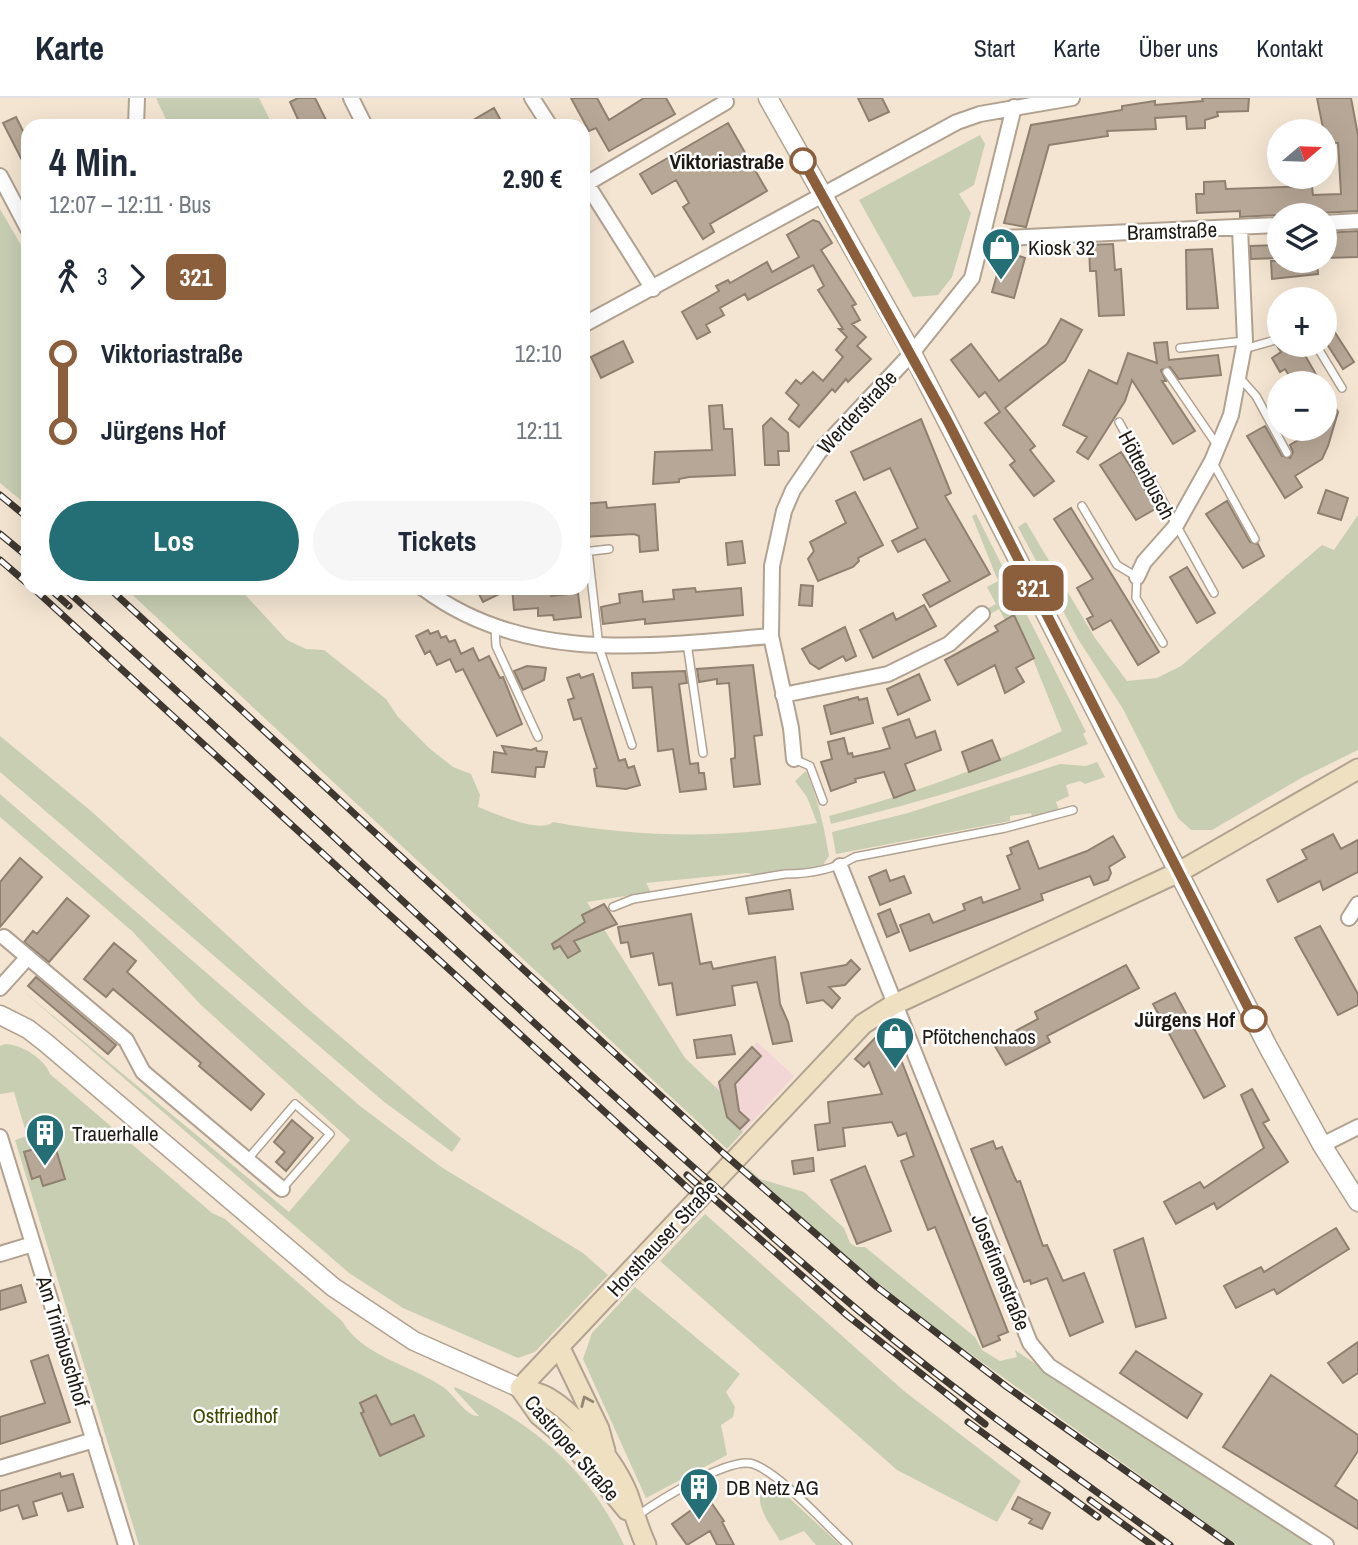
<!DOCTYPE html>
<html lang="de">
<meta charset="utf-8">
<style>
:root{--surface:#fff;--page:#f6f6f7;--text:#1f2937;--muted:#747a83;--line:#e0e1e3;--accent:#246e76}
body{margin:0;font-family:"Archivo Narrow",sans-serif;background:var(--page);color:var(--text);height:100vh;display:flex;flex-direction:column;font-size:26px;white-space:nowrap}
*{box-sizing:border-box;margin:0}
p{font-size:23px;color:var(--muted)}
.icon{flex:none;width:38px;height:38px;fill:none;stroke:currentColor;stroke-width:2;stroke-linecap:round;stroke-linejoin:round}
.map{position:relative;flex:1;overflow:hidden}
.side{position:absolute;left:21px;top:21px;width:569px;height:476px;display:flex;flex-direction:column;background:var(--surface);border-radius:21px;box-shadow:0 7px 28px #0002}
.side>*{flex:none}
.badge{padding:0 14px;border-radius:10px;font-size:24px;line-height:46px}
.needle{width:46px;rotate:71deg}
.buttons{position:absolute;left:1267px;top:21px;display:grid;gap:14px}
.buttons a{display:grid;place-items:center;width:70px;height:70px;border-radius:50%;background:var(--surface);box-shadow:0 7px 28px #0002;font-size:35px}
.map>.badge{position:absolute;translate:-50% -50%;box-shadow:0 0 0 4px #fff}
.legs{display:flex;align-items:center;gap:10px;height:77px;padding:0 28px;font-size:23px}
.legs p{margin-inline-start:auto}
.head{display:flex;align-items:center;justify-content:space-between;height:119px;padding:0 28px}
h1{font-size:38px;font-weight:700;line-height:52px}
.primary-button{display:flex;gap:14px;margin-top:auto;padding:14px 28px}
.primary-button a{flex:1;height:80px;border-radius:42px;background:var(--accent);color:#fff;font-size:28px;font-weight:700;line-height:80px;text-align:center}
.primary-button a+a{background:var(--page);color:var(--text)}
ul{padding:0 28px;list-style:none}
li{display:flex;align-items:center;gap:24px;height:77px;font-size:26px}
li i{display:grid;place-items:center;width:10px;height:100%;margin:0 9px;background:currentColor}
li i::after{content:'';width:18px;height:18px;margin:-9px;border:5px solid;border-radius:50%;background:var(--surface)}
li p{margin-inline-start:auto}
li:first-child i{background:linear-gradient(#0000 50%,currentColor 0)}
li:last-child i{background:linear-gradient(currentColor 50%,#0000 0)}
header{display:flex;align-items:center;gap:42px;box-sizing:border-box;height:98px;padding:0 35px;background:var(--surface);border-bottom:2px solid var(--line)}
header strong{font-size:33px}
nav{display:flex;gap:38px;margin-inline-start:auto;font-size:24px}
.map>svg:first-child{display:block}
.industrial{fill:#f1d6d5}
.green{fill:#c7ceb2}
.building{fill:#b7a796;stroke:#8f8070;stroke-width:2}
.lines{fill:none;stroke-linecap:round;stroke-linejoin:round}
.service-casing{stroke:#b1a291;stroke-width:10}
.minor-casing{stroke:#b1a291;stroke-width:18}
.tertiary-casing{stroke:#b1a291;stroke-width:21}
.secondary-casing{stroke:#b1a291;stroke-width:23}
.service{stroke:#fff;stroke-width:7}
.minor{stroke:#fff;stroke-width:14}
.tertiary{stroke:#fff;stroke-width:18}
.secondary{stroke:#f0e0c2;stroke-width:19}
.rail-casing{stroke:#3f3830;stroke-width:7}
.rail{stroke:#fff;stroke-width:4.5;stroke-dasharray:13;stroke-linecap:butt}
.oneway{stroke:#928774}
.line-1-casing{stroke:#fff;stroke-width:16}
.line-1{stroke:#8b5e3c;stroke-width:10}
.stop-1-dot{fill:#fff;stroke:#8b5e3c;stroke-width:3.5}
.labels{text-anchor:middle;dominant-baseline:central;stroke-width:5;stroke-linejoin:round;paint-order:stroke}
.stop-label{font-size:21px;font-weight:bold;fill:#201a14;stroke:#fff;text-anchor:end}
.street-label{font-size:21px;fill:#201a14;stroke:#fff}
.poi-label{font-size:21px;fill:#201a14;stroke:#fff;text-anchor:start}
.park-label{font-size:21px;fill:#3f4900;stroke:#fff}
</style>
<header>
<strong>Karte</strong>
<nav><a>Start</a><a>Karte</a><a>Über uns</a><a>Kontakt</a></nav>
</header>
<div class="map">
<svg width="1358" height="1447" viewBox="0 0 1358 1447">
<rect width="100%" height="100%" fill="#f4e5d2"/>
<path class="industrial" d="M757,944L794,978L743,1034L730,1022L715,989Z"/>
<path class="green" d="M156,0H259L273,28H169Z
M980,37L985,46L974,87L959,96L971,115L952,179L938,197L913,199L859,102Z
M0,111L28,159V408L0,385Z
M976,416L1086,634L1083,636L1088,646C1005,680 918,705 831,726L829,718C911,696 985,670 1062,633L1015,517L1005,522L999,511L990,516L987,511L996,506L987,489L998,483L972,418Z
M1358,417V652L1303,679L1212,732H1191L1178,720L1123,611L1078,541L1018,429L1026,424L1095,540L1127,583L1157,580L1181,568L1322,447L1334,452Z
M125,490H239L287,542L306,551L324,552L386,601L398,619L429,650L453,669L471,676L480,697L478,709C494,715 540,736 553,724C642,740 728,741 817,725L807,699L795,683L806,673C818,701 824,728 829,758L823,767L760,777L746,775L646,785L651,794L587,804L685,960L728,1001L726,1014L739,1013L730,1022L743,1034L727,1051Z
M0,638L91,713L308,911L461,1041L452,1054L383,1003L0,674Z
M1097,664L1105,679L1085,686L1080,683L1066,687L1069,698L1056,704L1059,712L1032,720L1031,715L1010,718V723L836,756L832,734L908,715L1060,666L1086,668Z
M0,696L360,1008L441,1069L583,1155L608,1177L535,1254L518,1260L403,1210L349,1175L22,892L289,1114L350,1042L201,907L133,834L0,719Z
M5,946C21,946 45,961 50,976L212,1115L225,1121L342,1223C362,1258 411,1267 443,1289C454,1296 467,1320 479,1318L454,1291L455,1289C530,1322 590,1372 624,1447H139L15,1042L27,1038L14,994L0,996V948Z
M748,1070L760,1081L804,1094L844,1130L850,1145L856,1149H865L975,1239L982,1252L1000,1263L1017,1259L1015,1252L1145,1339L1186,1361L1190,1368L1300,1440H1307L1314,1447H1237L944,1237L857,1168L747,1071Z
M705,1116L904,1293L1021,1383L997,1424L897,1372L660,1163Z
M635,1189L740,1276L726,1294L735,1309L733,1319L721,1327L727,1357L646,1400L583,1261L592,1235Z
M762,1384L785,1396L840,1447H816L804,1433L780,1443C768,1422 754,1409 762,1384Z"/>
<path class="building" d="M298,0H315L329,28H301L290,4Z
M571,0H597L609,22L644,0H666L675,16L609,53L596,30L589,33Z
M858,0H882L889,14L869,23Z
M1202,0H1249L1248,13L1217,14L1218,18L1205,22V30L1187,31L1186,18L1155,20L1156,31L1107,33L1108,38L1049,47L1026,129L1004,125L1031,27L1122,12V8L1155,3V7L1203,3Z
M1317,0H1351L1358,37V113L1240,119V113L1197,115L1196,96H1204V84L1225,83L1226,91L1312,88L1313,97L1341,96L1338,45H1326Z
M494,10L504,28H463Z
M16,19L28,43V74L3,25Z
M728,25L767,93L710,126L714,134L703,141L683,109L689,105L676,82L652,96L640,76Z
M813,122L819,124L832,145L821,152L856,206L852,208L860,222L852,226L866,239L857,248L871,261L848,284L846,281L835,294L832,291L799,329L789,321L799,307L786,295L796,282L801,286L813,274L823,283L843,259L836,252L847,239L839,231H843L818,192L824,188L813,167L748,202L745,196L720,210L724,217L706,227L710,234L697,241L682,214L719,193L716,188L728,182L730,185L767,164L772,174L799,159L787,137Z
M1358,133V159L1325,160V135Z
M1113,146L1115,172L1121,171L1124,217L1099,218L1096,173H1090L1089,147Z
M1279,147V160L1251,161L1250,148Z
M1212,151L1218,210L1187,211L1186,152Z
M1004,153L1025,160L1014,200L992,194Z
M1271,163H1317L1318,176L1272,181Z
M1325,219L1354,264L1343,271L1325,243Z
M1061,221L1082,232L1065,263L1005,310L1035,348L1030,352L1054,383L1034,398L1010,367L1015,363L985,325L1000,314L985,294L979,299L951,262L971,246L999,283L1047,246Z
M623,243L633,264L601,280L591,259Z
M1167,244L1169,262L1218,257L1221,277L1179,281L1170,269L1161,272L1166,283H1162L1195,333L1173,346L1132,282L1125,303L1088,361L1077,354L1087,339L1063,327L1089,272L1117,286L1128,255L1157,265L1154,245Z
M1281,247H1299L1321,285H1294L1285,271L1280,274L1272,260L1281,254L1277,248Z
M1325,291L1338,314L1328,348L1322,361L1295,378L1302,389L1285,400L1247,338L1265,328L1282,358L1290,360L1293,354L1290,347L1317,331H1325Z
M722,307L724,331H732L735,377L689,379L679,381V384L653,386L655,354L712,352L709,308Z
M771,320L788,335L789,353H778L779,367H765L763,328Z
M921,321L951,395L945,398L990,476L930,509L923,497L950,483L925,441L898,454L892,443L918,430L890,370L864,382L851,354Z
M1121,354L1157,410L1136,422L1100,367Z
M1326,392L1348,400L1341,422L1318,415Z
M855,394L883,447L858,460L859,463L853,469L818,483L808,461L814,453L810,444L846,425L836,403Z
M1227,403L1250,444L1258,446L1264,458L1243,470L1206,416Z
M606,404L607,410L655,406L658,452L640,454L639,438L634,436L583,439V406Z
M1071,410L1159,554L1138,567L1111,522L1093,532L1087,521L1093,518L1077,490L1093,481L1054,421Z
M742,443L745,465L728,467L726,445Z
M1187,469L1215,515L1197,525L1170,479Z
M801,487L813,488L812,508L799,507Z
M476,490H512L483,504Z
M512,490H550L551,498L578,495L581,519L554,522L553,517L538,518V510L514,512Z
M695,490L696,494L741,490L743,517L645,526V521L603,526L601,509L620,505L619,496L642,493L643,504L674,501L673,492Z
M924,507L936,528L873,560L860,532L893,515L896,522Z
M1014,517L1034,560L1016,570L1024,584L1005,595L995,567L958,587L945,562L998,533L995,528Z
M845,529L856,558L846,563L843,558L819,571L810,565L802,551Z
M428,532L430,536L438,533L441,540L446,538L449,544L455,542L461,556L473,550L479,563L489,558L500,580L503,579L522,626L497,638L463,571L456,574L450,561L437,567L430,553L425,556L416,538Z
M753,567L762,637L754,638L760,686L734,689L731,661L735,660V652L729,585L717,586V581L699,584L697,571Z
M527,568L546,570L544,582L523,592L514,573Z
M685,573L687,585L679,586L690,666L698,665L699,675H704L706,691L680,694L673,651L658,653L652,589L633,590L632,575Z
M579,576L581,580L593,576L619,663L625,661L628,670L634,668L640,687L626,691L597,688L594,671L597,670L581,620L574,622L568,602L574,600L567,580Z
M919,576L930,602L898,617L887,591Z
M858,599L859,602L867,600L873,625L831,636L824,608Z
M909,621L916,640L935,633L941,652L905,666L915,692L894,700L884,674L855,681L856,684L831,693L821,664L832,661L828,644L844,640L848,656L852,655L853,659L880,653L890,650L883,630Z
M992,642L1000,662L969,674L962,654Z
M502,648L531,652L536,650L537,653L547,654L544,669H536L535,679L492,674L494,654L506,656Z
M1333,736L1341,751L1358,742V774L1323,792L1320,783L1278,804L1267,782L1307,761L1302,752Z
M1113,738L1125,759L1109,769L1111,775L1108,782L1094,787L1090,778L1041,796L1043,802L910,853L900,827L929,816L933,825L965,812L963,806L981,799L983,805L1020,791L1007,758L1012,756L1010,750L1028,743L1039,771L1087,753Z
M20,760L42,779L0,829V784Z
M886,772L890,783L904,778L911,795L880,807L869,779Z
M790,792L793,811L749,816L746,800Z
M67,800L89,818L49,864L24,844L33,833L37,836Z
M604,806L617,826L574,843L580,853L568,860L560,848L554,851L552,846L585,824L582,817Z
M890,811L899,834L887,839L878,816Z
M691,816L700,866L711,864L713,871L775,859L780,906L788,924L792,943L773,946L757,884L732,888L735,907L677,917L672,885L659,887L653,855L631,859L628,844L621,845L618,829Z
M1320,828L1358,896V907L1338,917L1295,840Z
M114,845L136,863L127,874L264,996L251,1012L199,968L201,965L113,891L106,899L84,881Z
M851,862L860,871L845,887L829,889L840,900L832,910L823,902L807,905L801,875L846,867Z
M1126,867L1139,890L1047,938L1050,944L1006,967L993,945L1038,921L1035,914Z
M36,879L116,947L108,956L28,888Z
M1175,895L1225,988L1204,1000L1153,906Z
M731,937L735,956L697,960L694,942Z
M876,939H892L1008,1234L998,1238L1000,1242L983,1249L935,1129L928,1132L901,1063L914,1058L906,1035L898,1038L892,1024L843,1030L845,1048L818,1052L815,1027L830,1025L828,1004L882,996L869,964L864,969L855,961Z
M752,949L761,958L735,986L739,1013L749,1022L740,1031L727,1019L719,984Z
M1252,991L1269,1022L1263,1025L1288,1064L1217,1111L1214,1105L1176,1126L1164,1104L1200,1084L1204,1090L1264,1050L1241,997Z
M292,1022L313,1040L286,1073L276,1064L285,1054L274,1044Z
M993,1043L996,1051L1002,1049L1014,1078L1017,1084L1020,1083L1043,1148L1047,1147L1063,1183L1084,1175L1103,1224L1070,1238L1047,1180L1031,1186L1030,1182L1024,1184L971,1051Z
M54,1045L65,1081L43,1088L40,1078L32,1081L24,1054Z
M813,1060L814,1073L794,1076L792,1063Z
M865,1068L891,1133L857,1146L831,1082Z
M1336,1130L1349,1151L1277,1196L1274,1191L1236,1210L1224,1188L1261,1169L1264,1174Z
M1143,1140L1166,1220L1136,1229L1114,1152Z
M21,1187L26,1204L0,1212V1193Z
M1358,1244V1275L1343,1285L1328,1265Z
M1136,1253L1202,1296L1187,1320L1120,1275Z
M48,1257L70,1324L0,1346V1319L45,1305L31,1263Z
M1271,1277L1358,1337V1353L1335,1388L1358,1403V1431L1223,1349Z
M376,1297L391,1327L414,1317L424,1338L380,1358L361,1315L364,1314L360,1305Z
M60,1375L61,1379L73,1376L83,1409L68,1413L62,1395L33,1404L37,1417L23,1421L18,1407L0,1413V1393Z
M1018,1399L1050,1415L1042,1431L1029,1425L1032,1421L1012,1411Z
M708,1400L724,1423L722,1424L734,1447H717L710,1433L687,1447L672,1426Z"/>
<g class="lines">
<g class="service-casing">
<path id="service" d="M1316,247L1342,290
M1180,250L1244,243
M1244,251L1279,241
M1167,274L1217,347
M1240,280L1256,298L1287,355
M1119,324L1214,495
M1212,363L1255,441
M1082,408L1117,467L1137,479L1136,500L1163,545
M588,453L599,549L632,647
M583,454L609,451
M495,530L496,548L538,639
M687,545L703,655
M794,661L810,668L823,703
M613,809L633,801L785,776C810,776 833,772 855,759L1005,730L1073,712
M247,1062L295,1006L330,1036L282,1091
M637,1418C658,1403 730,1358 753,1366C780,1375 826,1427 848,1447"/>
</g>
<g class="minor-casing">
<path id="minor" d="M351,0L365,28
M532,0L550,28
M136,28L137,0
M0,78L28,131
M583,80L653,191
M586,86L726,4
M1325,125L1358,123
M982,141L1279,127
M583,227L957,24L980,16L1072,0
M1137,479L1144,464L1175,429L1212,363L1231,317L1245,243L1240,130
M423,490C525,567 651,548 771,538
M783,597L888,576L949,546L982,516
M794,661L791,630L771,538L772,468L784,413L793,392L819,354L912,255L972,180L1014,9
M840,768L1030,1245L1049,1268L1326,1447
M1349,820L1358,806
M4,839L126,942L143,974L282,1091
M0,890L28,859
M0,1039L126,1447
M1322,1047L1358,1029
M0,1156L33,1146
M0,1370L94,1342"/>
</g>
<g class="tertiary-casing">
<path id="tertiary" d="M768,0L912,255L1267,947L1322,1047L1358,1104
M0,917L28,931L46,945L333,1189L414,1243L520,1290"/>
</g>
<g class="secondary-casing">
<path id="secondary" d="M559,1248L599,1331L605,1353
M520,1290L863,926L893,907L1179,774L1358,671
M520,1290C530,1293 541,1295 550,1301C578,1318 616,1366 628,1397C634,1414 638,1430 646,1447
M520,1290L539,1317L571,1344L627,1412"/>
</g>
<use href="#service" class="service"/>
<use href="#minor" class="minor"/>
<use href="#tertiary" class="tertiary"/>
<use href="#secondary" class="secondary"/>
<g class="rail-casing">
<path id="rail" d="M0,397L28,420
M0,436L28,459
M0,462L28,486
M33,490L691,1093
M49,490L69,508
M64,490C328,728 582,979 853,1208C954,1294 1063,1369 1170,1447
M109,490L723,1055L877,1189L1007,1289L1231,1447
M687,1077L848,1218L985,1326
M968,1324L1098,1419
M1090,1402L1152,1447"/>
</g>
<use href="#rail" class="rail"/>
</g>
<defs><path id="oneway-chevron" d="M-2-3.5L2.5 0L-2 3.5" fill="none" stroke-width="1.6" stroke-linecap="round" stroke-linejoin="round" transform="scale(1.75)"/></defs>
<use class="oneway" href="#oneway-chevron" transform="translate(586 1303) rotate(-114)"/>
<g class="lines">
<g class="line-1-casing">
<path id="line-1" d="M803,63L948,324L1254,921"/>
</g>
<use href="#line-1" class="line-1"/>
</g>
<defs>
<g id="shop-pin" transform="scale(2.0125)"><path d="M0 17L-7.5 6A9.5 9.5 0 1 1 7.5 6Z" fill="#246e76" stroke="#fff"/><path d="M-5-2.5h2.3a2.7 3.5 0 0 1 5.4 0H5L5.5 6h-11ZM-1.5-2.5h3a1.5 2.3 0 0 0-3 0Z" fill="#fff"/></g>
<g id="building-pin" transform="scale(2.0125)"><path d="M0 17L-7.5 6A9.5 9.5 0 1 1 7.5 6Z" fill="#246e76" stroke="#fff"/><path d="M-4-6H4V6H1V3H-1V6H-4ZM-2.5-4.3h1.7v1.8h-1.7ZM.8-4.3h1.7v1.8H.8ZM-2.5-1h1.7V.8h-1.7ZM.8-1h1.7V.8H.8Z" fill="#fff"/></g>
</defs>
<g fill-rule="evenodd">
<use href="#shop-pin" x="1001" y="149"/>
<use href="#shop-pin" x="895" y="938"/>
<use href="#building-pin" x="45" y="1035"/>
<use href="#building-pin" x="699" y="1389"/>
</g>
<g class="stop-1-dot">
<circle cx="803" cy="63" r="12"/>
<circle cx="1254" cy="921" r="12"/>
</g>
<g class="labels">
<g class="stop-label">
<text x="784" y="63">Viktoriastraße</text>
<text x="1235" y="921">Jürgens Hof</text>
</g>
<g class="street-label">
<text transform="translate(1172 133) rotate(-2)">Bramstraße</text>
<text transform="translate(857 314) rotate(-47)">Werderstraße</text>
<text transform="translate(1147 377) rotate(62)">Höttenbusch</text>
<text transform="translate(662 1140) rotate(-47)">Horsthauser Straße</text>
<text transform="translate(1001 1174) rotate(68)">Josefinenstraße</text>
<text transform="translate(63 1243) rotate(73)">Am Trimbuschhof</text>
<text transform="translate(572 1350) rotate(49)">Castroper Straße</text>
</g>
<g class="poi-label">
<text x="1028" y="149">Kiosk 32</text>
<text x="922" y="938">Pfötchenchaos</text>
<text x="72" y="1035">Trauerhalle</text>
<text x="726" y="1389">DB Netz AG</text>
</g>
<g class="park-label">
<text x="235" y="1317">Ostfriedhof</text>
</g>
</g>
</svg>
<div class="buttons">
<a><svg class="needle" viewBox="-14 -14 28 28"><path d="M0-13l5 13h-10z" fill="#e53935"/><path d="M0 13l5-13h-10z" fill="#747a83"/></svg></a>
<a><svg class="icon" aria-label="layers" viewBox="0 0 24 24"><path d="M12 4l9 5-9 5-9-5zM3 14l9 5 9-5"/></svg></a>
<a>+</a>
<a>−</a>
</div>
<b class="badge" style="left:1033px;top:490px;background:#8b5e3c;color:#fff">321</b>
<section class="side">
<div class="head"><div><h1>4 Min.</h1><p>12:07 – 12:11 · Bus</p></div><b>2.90 €</b></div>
<div class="legs"><svg class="icon" aria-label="walk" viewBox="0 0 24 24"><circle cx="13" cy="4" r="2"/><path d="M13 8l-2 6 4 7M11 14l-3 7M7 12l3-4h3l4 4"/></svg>3<svg class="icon" aria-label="forward" viewBox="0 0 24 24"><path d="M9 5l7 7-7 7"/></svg><b class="badge" style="background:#8b5e3c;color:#fff">321</b></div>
<ul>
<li><i style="color:#8b5e3c"></i><b>Viktoriastraße</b><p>12:10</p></li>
<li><i style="color:#8b5e3c"></i><b>Jürgens Hof</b><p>12:11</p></li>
</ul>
<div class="primary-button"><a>Los</a><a>Tickets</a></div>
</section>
</div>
